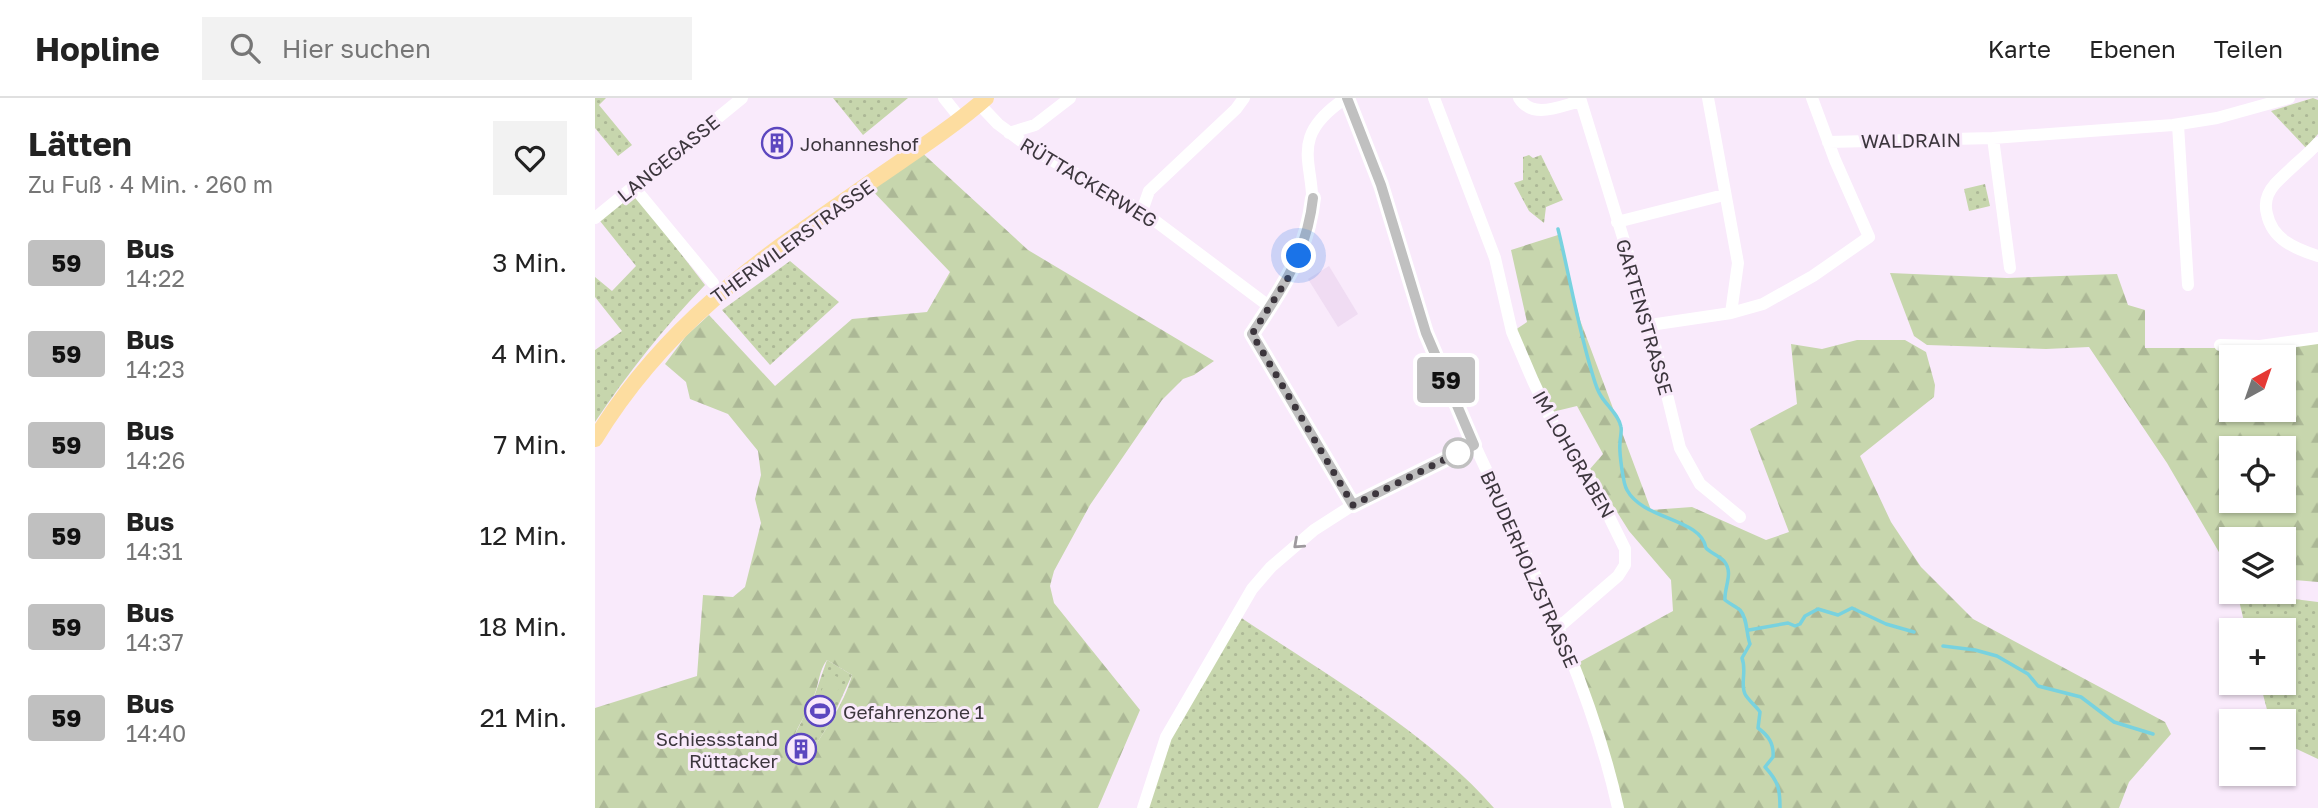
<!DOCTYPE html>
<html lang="de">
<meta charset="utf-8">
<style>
:root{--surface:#fff;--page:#f2f2f2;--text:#222;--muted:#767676;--line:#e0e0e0}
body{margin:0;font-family:"Golos Text",sans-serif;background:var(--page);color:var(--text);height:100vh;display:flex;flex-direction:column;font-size:26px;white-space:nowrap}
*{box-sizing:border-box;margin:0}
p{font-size:23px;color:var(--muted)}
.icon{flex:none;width:38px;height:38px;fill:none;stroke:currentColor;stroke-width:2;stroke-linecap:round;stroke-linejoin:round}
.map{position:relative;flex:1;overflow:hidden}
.panel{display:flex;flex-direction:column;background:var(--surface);width:595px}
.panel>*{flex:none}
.badge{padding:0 14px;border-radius:5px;font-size:24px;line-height:46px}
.needle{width:46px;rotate:40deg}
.buttons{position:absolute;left:1624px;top:247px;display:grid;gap:14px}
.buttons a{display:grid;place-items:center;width:77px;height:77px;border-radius:0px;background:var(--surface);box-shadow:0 2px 5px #0004;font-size:35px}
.you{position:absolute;width:35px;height:35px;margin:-18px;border:5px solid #fff;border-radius:50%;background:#1a73e8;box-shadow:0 0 0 10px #1a73e833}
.map>.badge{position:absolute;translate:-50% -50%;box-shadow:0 0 0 4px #fff}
.round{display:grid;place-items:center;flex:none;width:74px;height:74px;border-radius:0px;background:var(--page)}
.head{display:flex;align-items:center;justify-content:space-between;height:119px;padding:0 28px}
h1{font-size:33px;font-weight:700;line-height:52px}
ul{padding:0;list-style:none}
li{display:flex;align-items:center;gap:21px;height:91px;padding:0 28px}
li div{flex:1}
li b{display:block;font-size:26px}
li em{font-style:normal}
li .badge{min-width:77px;font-weight:700;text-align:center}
header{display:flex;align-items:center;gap:42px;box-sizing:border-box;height:98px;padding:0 35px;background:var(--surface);border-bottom:2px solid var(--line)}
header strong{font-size:33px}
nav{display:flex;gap:38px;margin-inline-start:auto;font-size:24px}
.search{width:490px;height:63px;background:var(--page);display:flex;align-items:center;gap:18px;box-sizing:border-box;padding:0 24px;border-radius:0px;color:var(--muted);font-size:26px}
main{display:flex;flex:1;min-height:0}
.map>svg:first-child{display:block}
.built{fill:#f0dcf3}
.green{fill:url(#green-dots)}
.forest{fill:url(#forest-firs);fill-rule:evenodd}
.pitch{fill:#c7d6ad}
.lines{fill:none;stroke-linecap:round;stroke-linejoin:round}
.stream{stroke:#78d2df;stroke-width:3.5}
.minor{stroke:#fff;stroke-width:12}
.major{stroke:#fddda0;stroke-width:16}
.oneway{stroke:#9e9a9e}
.line-casing{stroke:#fff;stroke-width:16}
.line{stroke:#c0c0c0;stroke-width:10}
.walk{stroke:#3c363d;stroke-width:7;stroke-dasharray:0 12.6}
.stop-dot{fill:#fff;stroke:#c0c0c0;stroke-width:3.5}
.labels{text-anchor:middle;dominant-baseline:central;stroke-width:6;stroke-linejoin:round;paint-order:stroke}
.street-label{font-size:19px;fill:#3c363d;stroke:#f9eafb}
.poi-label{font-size:19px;fill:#3c363d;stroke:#f9eafb;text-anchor:start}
</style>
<header>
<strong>Hopline</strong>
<div class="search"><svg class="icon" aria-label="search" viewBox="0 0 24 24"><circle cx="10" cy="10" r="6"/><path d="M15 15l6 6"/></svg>Hier suchen</div>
<nav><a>Karte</a><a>Ebenen</a><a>Teilen</a></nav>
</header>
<main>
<section class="panel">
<div class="head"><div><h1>Lätten</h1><p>Zu Fuß · 4 Min. · 260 m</p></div><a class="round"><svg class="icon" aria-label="heart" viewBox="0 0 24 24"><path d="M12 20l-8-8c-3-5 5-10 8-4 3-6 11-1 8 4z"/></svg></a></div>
<ul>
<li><span class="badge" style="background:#c0c0c0;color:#111">59</span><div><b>Bus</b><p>14:22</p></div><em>3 Min.</em></li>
<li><span class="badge" style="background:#c0c0c0;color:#111">59</span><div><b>Bus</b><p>14:23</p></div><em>4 Min.</em></li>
<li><span class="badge" style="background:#c0c0c0;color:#111">59</span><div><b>Bus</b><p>14:26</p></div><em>7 Min.</em></li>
<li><span class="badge" style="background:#c0c0c0;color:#111">59</span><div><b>Bus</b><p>14:31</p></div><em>12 Min.</em></li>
<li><span class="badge" style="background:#c0c0c0;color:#111">59</span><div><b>Bus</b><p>14:37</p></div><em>18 Min.</em></li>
<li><span class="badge" style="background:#c0c0c0;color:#111">59</span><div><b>Bus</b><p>14:40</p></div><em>21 Min.</em></li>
</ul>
</section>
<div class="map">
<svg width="1723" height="710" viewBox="0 0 1723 710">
<defs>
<pattern id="green-dots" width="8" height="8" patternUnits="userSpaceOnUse" patternTransform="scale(1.75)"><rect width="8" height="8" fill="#c7d6ad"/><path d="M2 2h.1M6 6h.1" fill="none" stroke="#acb896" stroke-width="1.8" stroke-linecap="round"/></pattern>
<pattern id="forest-firs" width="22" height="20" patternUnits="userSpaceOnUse" patternTransform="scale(1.75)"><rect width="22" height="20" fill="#c7d6ad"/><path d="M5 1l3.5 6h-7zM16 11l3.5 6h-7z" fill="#acb896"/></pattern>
</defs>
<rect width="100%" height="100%" fill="#f9eafb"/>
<path class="built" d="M734,168L763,216L743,229L713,181Z"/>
<path class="green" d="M0,0H11L4,7L37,47L23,58L0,30Z
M238,0H313L268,37Z
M1718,0L1723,2V36L1711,50L1676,13Z
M934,57L938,60L946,57L968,102L951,109L949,125L934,113L919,85L928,82V59Z
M1390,86L1395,108L1374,113L1369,91Z
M39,95L110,187C69,229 33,275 0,324V252L27,233L0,199V179L17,193L41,168L5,123Z
M195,163L244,204L175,267L127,212Z
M1642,494L1723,504V661L1689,645V623H1675L1665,585L1689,584V532H1651Z
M645,519C727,574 834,635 899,710H552L573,643Z
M232,562L257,577L236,623L211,662L204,661L194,654L196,644L219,599Z"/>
<path class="forest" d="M323,51L433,152L619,263L599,277L588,281L567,302L495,407L459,473L455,488L459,505L545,612L503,710H0V610L102,578L108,497L138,499L150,489L166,425L160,401L166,377L163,353L133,316L95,301L91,284L70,266L91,238L114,217L180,288L257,221L332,214L355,174L272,87ZM232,562L257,577C249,607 228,635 211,662L204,661L194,654C198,633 212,617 219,598C224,586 224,572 232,562Z
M963,137L985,222L1056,412L1097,409L1171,442L1194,434L1155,331L1202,306L1196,246L1227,251L1262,242H1310L1331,254L1340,287L1339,299L1265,358L1296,424L1326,469L1378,521L1570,624L1576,636L1534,684L1524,710H1027L981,566L1078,513L1076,482L1034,433L995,371L1008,356L982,308L953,315L917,234L932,224L916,152Z
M1295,175L1412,180L1522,176L1533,207L1550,212V250H1682L1723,244V484L1689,481V441H1636L1635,473L1572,365L1494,249L1451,251L1332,247L1319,238ZM1636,259H1689V312H1636ZM1636,350H1689V402H1636Z"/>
<path class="pitch" d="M235,575L248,582L214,653L201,645Z"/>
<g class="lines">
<path class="stream" d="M963,131C975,180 983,230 998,278C1000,285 1002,292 1006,298C1012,308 1024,317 1026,329C1027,334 1025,339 1025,345C1024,353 1028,386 1032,392C1048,422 1106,420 1111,450C1116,455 1124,458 1129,463C1139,475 1129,489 1130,502C1135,506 1140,508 1145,512C1153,521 1151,536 1155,546L1147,560C1152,573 1145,585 1150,596C1153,602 1161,608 1165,614L1163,630C1174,638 1179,646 1178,659L1170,669C1184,684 1185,692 1185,710
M1154,532L1193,525L1200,528L1205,526L1210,518L1223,511L1243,517L1257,510L1291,526L1319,534
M1348,548L1380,552L1402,558L1433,576L1443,588L1486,599L1519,624L1558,636"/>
<path class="minor" d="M349,0L365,20
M751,0C685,44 727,70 715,126C706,167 680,201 657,236L758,407
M752,0C764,29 776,59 787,89C806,147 819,208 843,265C905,412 988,552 1023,710
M839,0L900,160L917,234L938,283L961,332L997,384L1030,451V467L1023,478L964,529
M924,0C938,22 965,8 986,3
M985,0L1055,227L1085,350L1105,386L1145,419
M1113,0L1143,165L1136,215
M384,6L403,26L437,51L547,113L675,209
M1583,27L1593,187
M414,35L440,27L475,0
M1398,40L1415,170
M1233,44L1398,40L1578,27L1622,20L1694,0
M1723,45C1709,60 1693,72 1680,86C1672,95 1669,105 1672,116C1677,141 1700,151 1723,158
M38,88L118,185
M547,113L554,93L641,11L649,0
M0,120L147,0
M1022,124L1129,97
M1055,227L1136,215L1168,206L1218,178L1274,139L1240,62L1217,0
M1625,247L1665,248L1723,240
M548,710L571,639L657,491L676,469L719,432L758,407L879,347"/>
<path class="major" d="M0,341C74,220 170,158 283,79C319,54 358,29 391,0"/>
</g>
<defs><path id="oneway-chevron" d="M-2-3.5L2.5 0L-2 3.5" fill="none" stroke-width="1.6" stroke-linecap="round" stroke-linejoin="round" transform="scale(1.75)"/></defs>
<use class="oneway" href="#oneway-chevron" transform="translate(703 446) rotate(138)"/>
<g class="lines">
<g class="line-casing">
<path id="line" d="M718,100C712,155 687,191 657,236L758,407L879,347L831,235L786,87L752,0"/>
</g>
<use href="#line" class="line"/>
<path class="walk" d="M704,158L695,177L657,236L758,407L863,355"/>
</g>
<defs>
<g id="building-ring" transform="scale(1.575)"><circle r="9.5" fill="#f9eafb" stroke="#5c47bf" stroke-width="1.5"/><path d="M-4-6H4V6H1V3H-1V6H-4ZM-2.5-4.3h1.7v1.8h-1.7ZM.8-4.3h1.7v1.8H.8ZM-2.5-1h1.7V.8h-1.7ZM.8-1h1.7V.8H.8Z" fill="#5c47bf"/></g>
<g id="stadium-ring" transform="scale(1.575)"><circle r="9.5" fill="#f9eafb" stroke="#5c47bf" stroke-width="1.5"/><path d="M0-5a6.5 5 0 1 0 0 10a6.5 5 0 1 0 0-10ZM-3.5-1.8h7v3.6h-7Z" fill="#5c47bf"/></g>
</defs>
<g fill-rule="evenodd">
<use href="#building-ring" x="182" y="45"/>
<use href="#stadium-ring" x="225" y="613"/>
<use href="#building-ring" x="206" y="651"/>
</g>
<circle class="stop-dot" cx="863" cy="355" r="14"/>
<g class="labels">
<g class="street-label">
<text transform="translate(1316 42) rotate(-1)">WALDRAIN</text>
<text transform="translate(73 60) rotate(-39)">LANGEGASSE</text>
<text transform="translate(494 84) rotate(31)">RÜTTACKERWEG</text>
<text transform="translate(197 143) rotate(-36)">THERWILERSTRASSE</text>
<text transform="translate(1050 219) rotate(74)">GARTENSTRASSE</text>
<text transform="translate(979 356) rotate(60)">IM LOHGRABEN</text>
<text transform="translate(935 471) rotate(66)">BRUDERHOLZSTRASSE</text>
</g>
<g class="poi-label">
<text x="205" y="45">Johanneshof</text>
<text x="248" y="613">Gefahrenzone 1</text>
<text x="183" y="640" text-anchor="end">Schiessstand<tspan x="183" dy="22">Rüttacker</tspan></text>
</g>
</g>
</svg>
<div class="buttons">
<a><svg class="needle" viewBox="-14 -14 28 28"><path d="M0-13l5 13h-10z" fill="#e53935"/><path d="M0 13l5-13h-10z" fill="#767676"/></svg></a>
<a><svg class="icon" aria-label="locate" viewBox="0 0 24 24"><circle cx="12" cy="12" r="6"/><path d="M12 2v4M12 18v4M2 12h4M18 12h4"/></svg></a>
<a><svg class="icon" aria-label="layers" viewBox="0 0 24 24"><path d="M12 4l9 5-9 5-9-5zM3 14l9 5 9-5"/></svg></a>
<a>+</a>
<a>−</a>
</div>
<div class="you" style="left:704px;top:158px"></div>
<b class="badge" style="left:851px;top:282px;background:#c0c0c0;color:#111">59</b>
</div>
</main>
